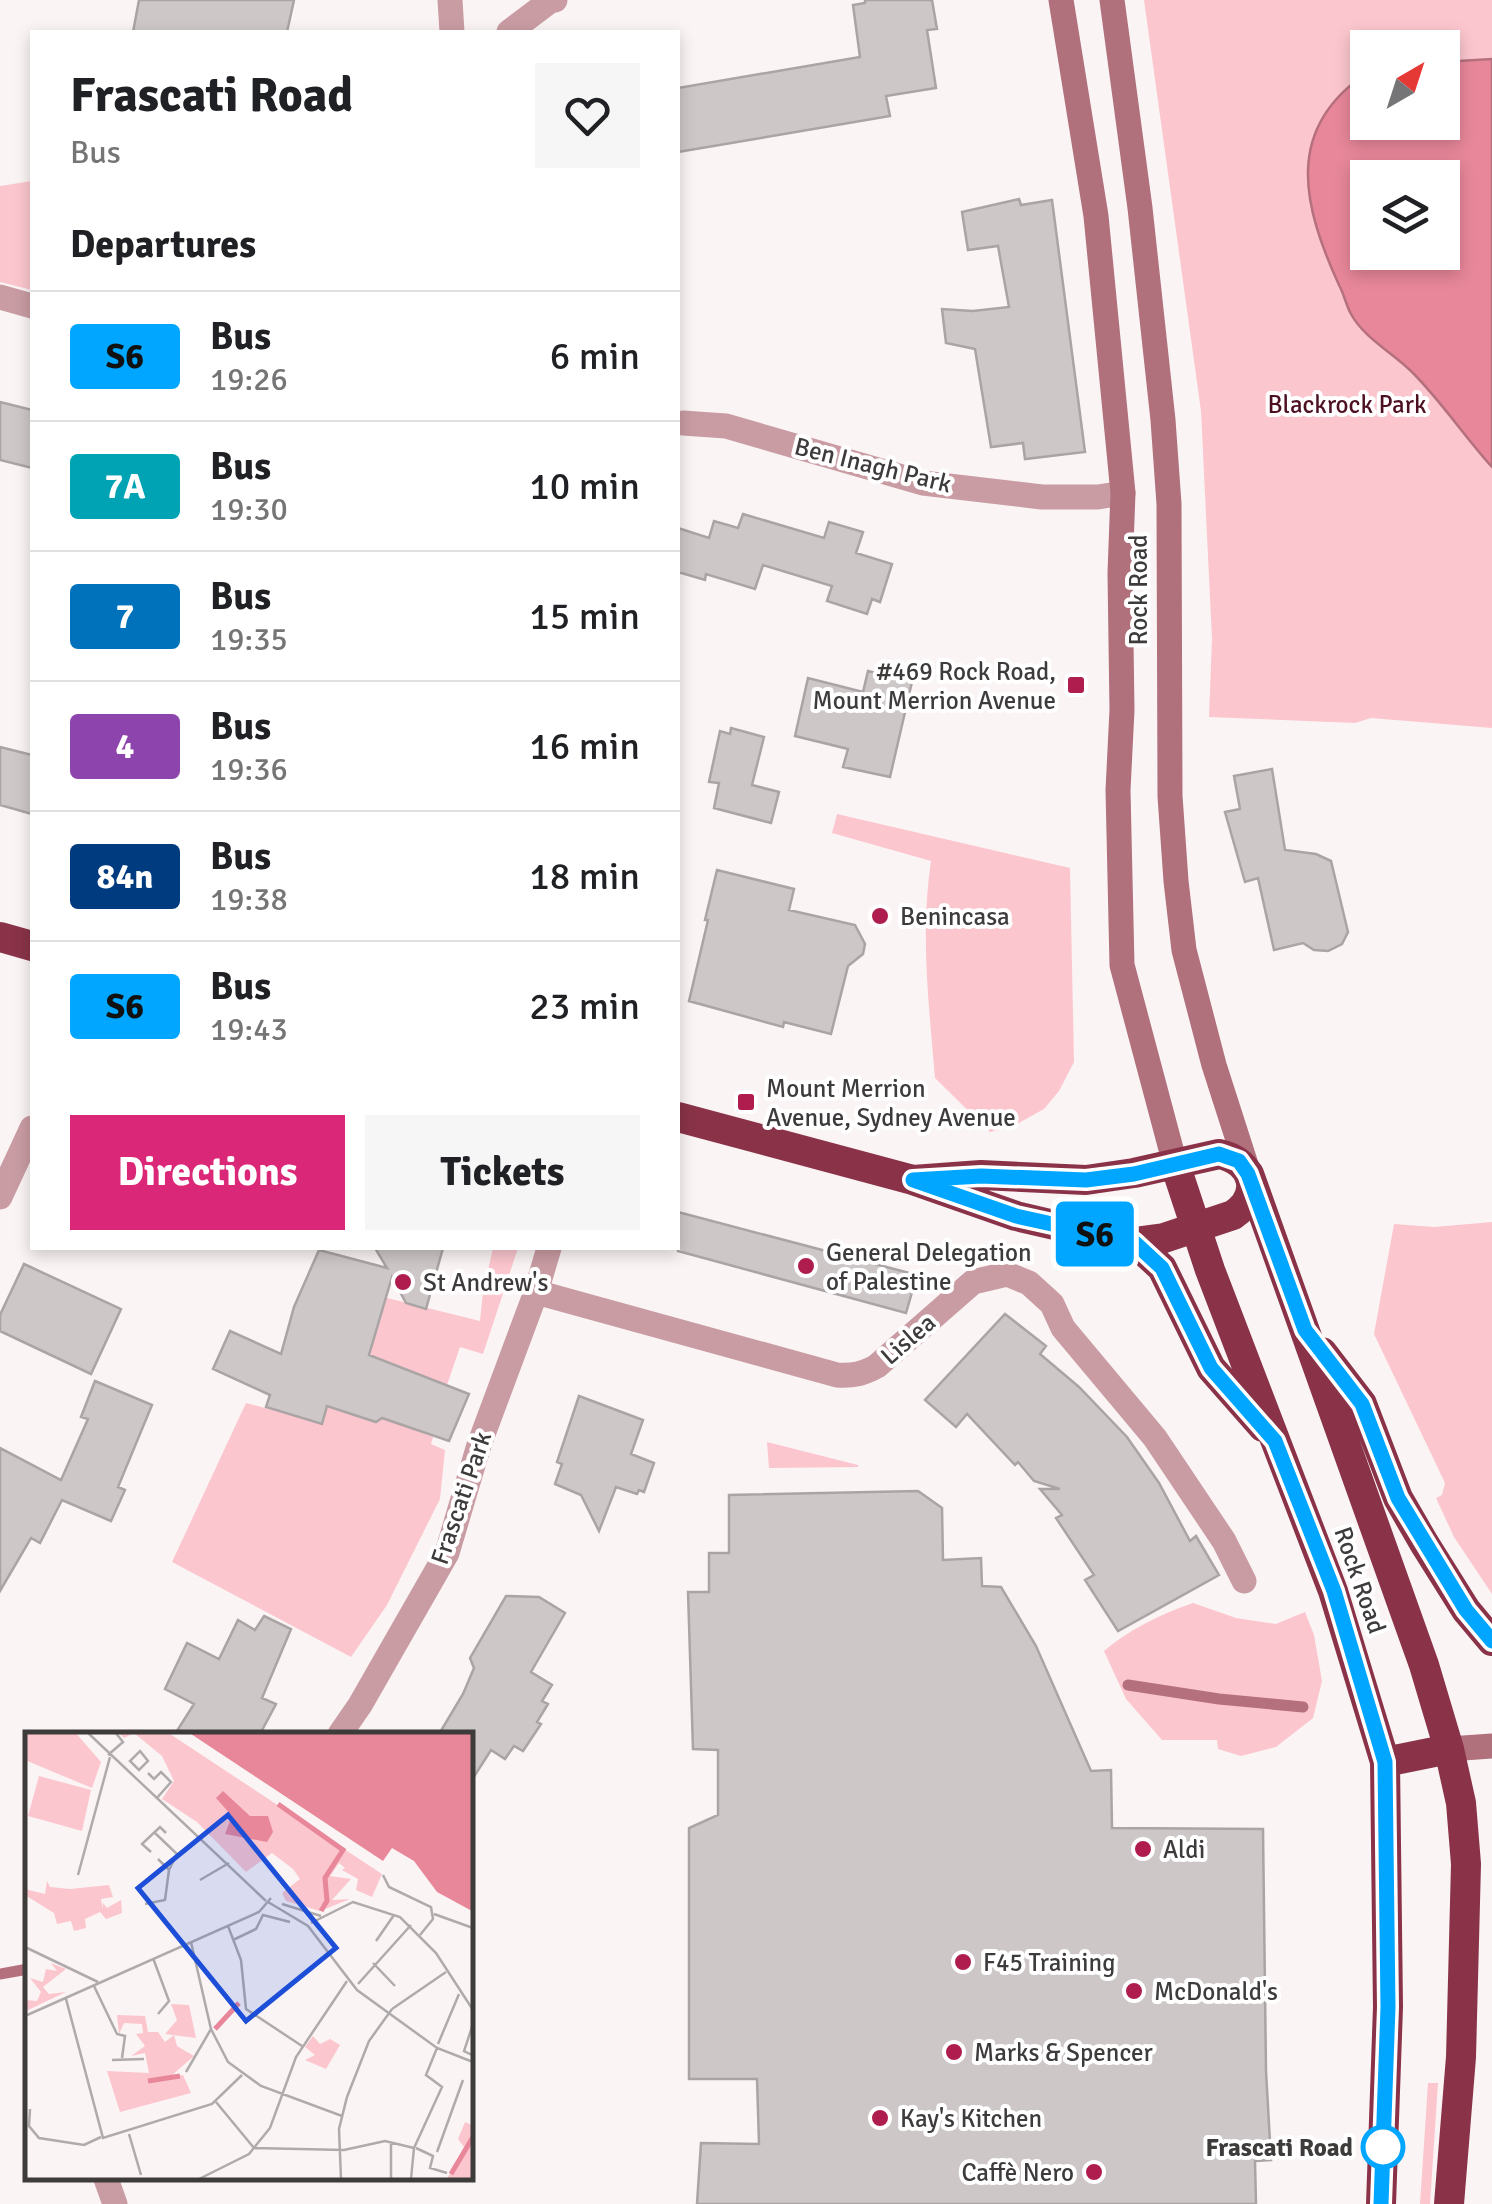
<!DOCTYPE html>
<meta charset="utf-8">
<style>
:root{--surface:#fff;--page:#f6f6f6;--text:#202124;--muted:#757577;--line:#e0e0e0;--accent:#db2777}
body{margin:0;font-family:Signika,sans-serif;background:var(--page);color:var(--text);height:100vh;display:flex;flex-direction:column;font-size:38px;white-space:nowrap}
*{box-sizing:border-box;margin:0}
p{font-size:32px;color:var(--muted)}
.icon{flex:none;width:55px;height:55px;fill:none;stroke:currentColor;stroke-width:2;stroke-linecap:round;stroke-linejoin:round}
.map{position:relative;flex:1;overflow:hidden}
.panel{position:absolute;left:30px;top:30px;width:650px;height:1220px;display:flex;flex-direction:column;background:var(--surface);border-radius:0px;box-shadow:0 5px 15px #0003}
.panel>*{flex:none}
.badge{padding:0 20px;border-radius:8px;font-size:35px;line-height:65px}
.needle{width:65px;rotate:39deg}
.controls{position:absolute;left:1350px;top:30px;display:grid;gap:20px}
.controls a{display:grid;place-items:center;width:110px;height:110px;border-radius:0px;background:var(--surface);box-shadow:0 5px 15px #0003;font-size:50px}
.map>.badge{position:absolute;translate:-50% -50%;box-shadow:0 0 0 5px #fff}
h2{padding:0 40px;font-size:38px;line-height:90px}
.round{display:grid;place-items:center;flex:none;width:105px;height:105px;border-radius:0px;background:var(--page)}
.summary{display:flex;align-items:center;justify-content:space-between;height:170px;padding:0 40px}
h1{font-size:48px;font-weight:700;line-height:75px}
.button{display:flex;gap:20px;margin-top:auto;padding:20px 40px}
.button a{flex:1;height:115px;border-radius:0px;background:var(--accent);color:#fff;font-size:40px;font-weight:700;line-height:115px;text-align:center}
.button a+a{background:var(--page);color:var(--text)}
ul{padding:0;list-style:none}
li{display:flex;align-items:center;gap:30px;height:130px;padding:0 40px;border-top:2px solid var(--line)}
li div{flex:1}
li b{display:block;font-size:38px}
li em{font-style:normal}
li .badge{min-width:110px;font-weight:700;text-align:center}
.map>svg:first-child{display:block}
.green{fill:#fcc6ce;fill-rule:evenodd}
.water{fill:#e8879a;stroke:#b5707e;stroke-width:2.5;fill-rule:evenodd}
.lines{fill:none;stroke-linecap:round;stroke-linejoin:round}
.stream{stroke:#b5707e;stroke-width:11}
.building{fill:#cec7c8;stroke:#aba4a5;stroke-width:2.5}
.street{stroke:#c99ca3;stroke-width:25}
.secondary{stroke:#b0707c;stroke-width:25}
.highway{stroke:#8a3348;stroke-width:30}
.line-casing{stroke:#fff;stroke-width:22}
.line{stroke:#00a6ff;stroke-width:15}
.poi-dot{fill:#af1d4e;stroke:#fff;stroke-width:4}
.stop-dot{fill:#fff;stroke:#00a6ff;stroke-width:5}
.labels{text-anchor:middle;dominant-baseline:central;stroke-width:8;stroke-linejoin:round;paint-order:stroke}
.park-label{font-size:25px;fill:#4c1021;stroke:#fff}
.street-label{font-size:25px;fill:#3e3b3b;stroke:#fff}
.poi-label{font-size:25px;fill:#3e3b3b;stroke:#fff;text-anchor:start}
.stop-label{font-size:25px;font-weight:bold;fill:#3e3b3b;stroke:#fff;text-anchor:end}
.inset-river{fill:none;stroke:#e8879a;stroke-width:5}
.inset-road{fill:none;stroke:#afaaab;stroke-width:2.5}
.view{fill:#1d4ed8;fill-opacity:0.15;stroke:#1d4ed8;stroke-width:5}
.inset-edge{fill:none;stroke:#3e3b3b;stroke-width:5}
</style>
<div class="map">
<svg width="1492" height="2204" viewBox="0 0 1492 2204">
<rect width="100%" height="100%" fill="#fbf4f5"/>
<path class="green" d="M1144,0H1492V728L1371,718L1355,723L1209,717L1212,639L1201,411ZM1368,48H1442V122H1368ZM1368,178H1442V252H1368Z
M32,181V290L0,282V186Z
M837,814L1070,868L1074,1062L1059,1091L1044,1109L1015,1125L990,1132L935,1078C929,1006 920,933 931,861L832,833Z
M1492,1222V1594L1454,1537L1436,1498L1442,1495L1445,1483L1374,1334L1394,1224L1434,1227Z
M493,1248H518L483,1354L460,1347L447,1385L369,1354L383,1297L480,1321L483,1292Z
M328,1401L376,1422L382,1418L433,1437L431,1444L445,1450L440,1499L387,1605L351,1657L172,1562L246,1403L322,1423Z
M767,1442L858,1465V1467L769,1468Z
M1193,1603L1236,1618L1276,1624L1305,1612L1314,1635L1322,1681L1313,1718L1276,1747L1241,1756L1218,1749L1217,1740H1162L1126,1699L1104,1651C1130,1629 1161,1614 1193,1603Z
M1428,2083H1438L1430,2204H1420Z"/>
<path class="water" d="M1492,59V467C1464,436 1441,401 1412,372C1393,353 1364,338 1351,314C1346,305 1344,294 1339,285C1303,206 1283,129 1367,73L1368,122H1442L1443,62ZM1368,178H1442V252H1368Z"/>
<g class="lines">
<path class="stream" d="M1128,1685L1219,1699L1303,1707
M0,1974L28,1969"/>
</g>
<path class="building" d="M139,0H294L287,32H133Z
M865,0H932L937,29L927,30L936,88L886,96L890,116L678,152V88L860,57L853,5L865,3Z
M1019,199L1021,205L1052,200L1085,452L1025,459L1023,443L991,447L975,349L946,343L942,309L973,311L1009,307L998,246L968,250L962,212Z
M0,402L32,410V468L0,460Z
M743,514L824,538L829,522L863,532L856,553L892,564L880,602L872,599L867,614L827,601L832,586L763,565L755,589L706,574L705,580L678,572V528L709,538L714,521L738,528Z
M868,671L912,682L890,777L843,767L848,749L795,736L808,678L863,692Z
M731,728L764,737L752,785L779,792L771,823L714,808L719,783L709,782L720,731L730,734Z
M0,747L32,755V814L0,805Z
M1272,769L1285,850L1316,854L1331,861L1348,932L1342,944L1328,951L1314,950L1303,943L1274,950L1258,878L1245,882L1225,812L1240,809L1234,776Z
M717,870L794,889L789,910L855,925L865,944L863,954L848,966L831,1034L784,1022L783,1027L689,1001L708,920H705Z
M678,1212L917,1275L906,1313L678,1251Z
M375,1248H443L426,1309L406,1303L392,1277L369,1355L469,1394L449,1441L382,1418L376,1422L327,1406L322,1424L266,1407L270,1395L213,1369L230,1331L281,1354L294,1307L319,1250L387,1268Z
M24,1264L121,1309L91,1374L0,1331V1315Z
M1005,1314L1046,1346L1040,1354L1079,1387L1127,1437L1159,1483L1190,1541L1196,1536L1219,1575L1118,1631L1085,1580L1094,1575L1056,1518L1062,1515L1040,1489H1060L1034,1481L1018,1462L1015,1465L967,1414L956,1427L925,1400Z
M95,1381L152,1405L118,1487L125,1490L111,1521L62,1500L40,1543L31,1538L0,1591V1448L61,1480L88,1419L81,1417Z
M579,1396L643,1420L631,1454L654,1463L644,1492L639,1490L637,1494L616,1487L599,1531L581,1495L555,1484L562,1464L557,1462Z
M918,1491L942,1508L943,1560L981,1558L982,1586L1001,1587L1036,1646L1091,1771L1111,1770L1112,1828L1263,1829L1266,2071L1271,2160L1255,2161L1256,2204H697L701,2143L759,2144L757,2079H689V1828L718,1815V1750L693,1749L688,1592H709V1553H729V1495Z
M506,1596L539,1597L565,1613L531,1672L552,1685L542,1701L548,1704L537,1722L541,1724L523,1751L514,1746L505,1759L491,1750L470,1783V1734H439L463,1694L474,1668L470,1658Z
M264,1616L291,1629L262,1698L276,1704L260,1734H175L194,1704L165,1689L187,1643L219,1659L238,1620L255,1630Z"/>
<g class="lines">
<path class="street" d="M450,0L452,32
M509,32L550,1L555,0
M0,297L32,306
M683,423L726,426L923,483L1042,497H1098L1123,493
M0,1197L32,1128
M536,1292L837,1375C853,1376 863,1374 877,1366L973,1282L1007,1274L1029,1283L1052,1304L1063,1328L1155,1438L1224,1541L1244,1581
M340,1734L360,1705L447,1553L479,1445L536,1292L549,1248
M105,2176L115,2204"/>
<path class="secondary" d="M1061,0L1096,216L1123,493L1120,573L1122,710L1118,790L1122,965L1175,1164
M1112,0L1140,208L1163,420L1169,504L1170,796L1176,881L1184,950L1214,1065L1249,1174
M1449,1749L1492,1746"/>
<path class="highway" d="M0,937L32,946
M678,1117L913,1180L1016,1216L1119,1240L1134,1242L1164,1238L1233,1215C1263,1195 1254,1161 1219,1154L1134,1173L1086,1180L981,1175L913,1180
M1175,1164L1210,1270L1333,1591L1385,1762L1388,2007L1381,2204
M1249,1174L1424,1665L1449,1749L1461,1803L1466,1864L1461,2057L1449,2204
M1134,1242L1162,1268L1211,1368L1263,1427
M1322,1352L1362,1404L1398,1498L1424,1543L1466,1610L1492,1641
M1385,1762L1449,1749"/>
</g>
<g class="lines">
<g class="line-casing">
<path id="line" d="M1381,2204L1388,2007L1385,1762L1334,1591L1275,1441L1211,1368L1162,1268L1134,1242L1016,1216L913,1180L981,1176L1086,1180L1134,1174L1219,1154L1239,1161L1248,1174L1305,1330L1362,1404L1398,1498L1466,1610L1492,1641"/>
</g>
<use href="#line" class="line"/>
</g>
<g class="poi-dot">
<rect x="1066" y="675" width="20" height="20" rx="5"/>
<circle cx="880" cy="916" r="10"/>
<rect x="736" y="1092" width="20" height="20" rx="5"/>
<circle cx="806" cy="1266" r="10"/>
<circle cx="403" cy="1282" r="10"/>
<circle cx="1143" cy="1849" r="10"/>
<circle cx="963" cy="1962" r="10"/>
<circle cx="1134" cy="1991" r="10"/>
<circle cx="954" cy="2052" r="10"/>
<circle cx="880" cy="2118" r="10"/>
<circle cx="1094" cy="2172" r="10"/>
</g>
<circle class="stop-dot" cx="1383" cy="2147" r="20"/>
<g class="labels">
<g class="park-label">
<text x="1347" y="404">Blackrock Park</text>
</g>
<g class="street-label">
<text transform="translate(873 465) rotate(14)">Ben Inagh Park</text>
<text transform="translate(1138 590) rotate(-90)">Rock Road</text>
<text transform="translate(908 1339) rotate(-41)">Lislea</text>
<text transform="translate(461 1498) rotate(-71)">Frascati Park</text>
<text transform="translate(1360 1580) rotate(71)">Rock Road</text>
</g>
<g class="poi-label">
<text x="1056" y="671" text-anchor="end">#469 Rock Road,<tspan x="1056" dy="29">Mount Merrion Avenue</tspan></text>
<text x="900" y="916">Benincasa</text>
<text x="766" y="1088">Mount Merrion<tspan x="766" dy="29">Avenue, Sydney Avenue</tspan></text>
<text x="826" y="1252">General Delegation<tspan x="826" dy="29">of Palestine</tspan></text>
<text x="423" y="1282">St Andrew's</text>
<text x="1163" y="1849">Aldi</text>
<text x="983" y="1962">F45 Training</text>
<text x="1154" y="1991">McDonald's</text>
<text x="974" y="2052">Marks &amp; Spencer</text>
<text x="900" y="2118">Kay's Kitchen</text>
<text x="1074" y="2172" text-anchor="end">Caffè Nero</text>
</g>
<g class="stop-label">
<text x="1353" y="2147">Frascati Road</text>
</g>
</g>
<g transform="translate(25 1732)">
<rect width="448" height="448" fill="#fbf4f5"/>
<path d="M50,0L76,30L67,56L0,28V0ZM93,0H142L357,142L347,165L331,158L333,147L317,138L307,144L320,136L314,131L305,144L326,147L307,168L325,167L295,179L261,169L257,161L275,147L268,137L247,121L221,140L172,90L137,67L149,49L137,24L109,1L99,6ZM14,44L66,58L57,99L3,84ZM22,149L25,155L45,157L84,153L88,165L76,167L78,177V171L82,176L96,168L97,181L81,187L75,180L60,187L61,196L49,199L46,189L32,192L29,181L0,163V157L20,162ZM26,231L41,237L18,255L24,262L41,260L1,279L0,268L12,269L16,260L5,246L18,250L21,237L32,239ZM146,272L164,273L171,306L140,302L152,288ZM92,283L120,284L123,300H133L140,310L149,303L152,314L169,324L145,345L158,343L166,361L95,380L82,339L124,341L120,321L106,324L120,314L111,302L118,301L117,292L99,291L94,302ZM288,304L295,312L305,307L315,313L301,337L280,328L290,323L280,315ZM440,390L447,393V447H422L439,415L433,407Z" fill="#fcc6ce"/>
<path d="M163,0H447V179L412,160L389,129L367,116L358,129ZM198,59L225,84H243L248,100L242,110L200,102L207,84L191,66Z" fill="#e8879a"/>
<path class="inset-river" d="M253,72L318,118L300,146L302,169L296,179M190,297L214,271M123,349L155,344M426,442L448,405"/>
<path class="inset-road" d="M62,0L241,169M115,19L123,29L114,38L105,29ZM83,23L98,10L90,0M123,41L129,47L136,40L146,50L131,67M130,101L152,122L144,138L133,127M126,120L117,112L135,95L141,101M53,143L85,25M358,143L364,155L406,175L408,187L395,203M175,148L204,131M243,170L283,194L332,258L412,316L448,330M120,172L140,168L144,138M257,172L296,184M409,182L448,196M286,191L328,170L375,185L411,221L448,278M203,194L216,228L221,277L277,314M208,208L231,197L238,183L265,190M351,209L369,183M166,210L186,297L203,330L236,354L317,384M0,215L73,250M128,226L144,269L133,282M348,231L370,254M333,252L386,193M69,254L92,302L100,304L97,326M41,267L78,406L187,372L217,343M367,277L421,240M0,284L234,180L246,166M413,312L434,262M447,323L439,319L448,292M87,328L119,327M161,340L186,297M191,370L229,416M5,377L4,394L14,406L59,413L76,405M104,402L116,443M366,410V447M229,416L319,418L360,409L389,416M389,416L417,355L401,343L412,316M391,416L408,424L405,436L422,441M412,420L438,348M174,447L224,422L245,396L271,325L322,249M316,447L314,397L322,365L344,309L367,277M386,447L389,416"/>
<path class="view" d="M203,83L311,216L221,289L113,156Z"/>
<rect width="448" height="448" class="inset-edge"/>
</g>
</svg>
<div class="controls">
<a><svg class="needle" viewBox="-14 -14 28 28"><path d="M0-13l5 13h-10z" fill="#e53935"/><path d="M0 13l5-13h-10z" fill="#757577"/></svg></a>
<a><svg class="icon" aria-label="layers" viewBox="0 0 24 24"><path d="M12 4l9 5-9 5-9-5zM3 14l9 5 9-5"/></svg></a>
</div>
<b class="badge" style="left:1095px;top:1234px;background:#00a6ff;color:#111">S6</b>
<section class="panel">
<div class="summary"><div><h1>Frascati Road</h1><p>Bus</p></div><a class="round"><svg class="icon" aria-label="heart" viewBox="0 0 24 24"><path d="M12 20l-8-8c-3-5 5-10 8-4 3-6 11-1 8 4z"/></svg></a></div>
<h2>Departures</h2>
<ul>
<li><span class="badge" style="background:#00a6ff;color:#111">S6</span><div><b>Bus</b><p>19:26</p></div><em>6 min</em></li>
<li><span class="badge" style="background:#00a3b4;color:#fff">7A</span><div><b>Bus</b><p>19:30</p></div><em>10 min</em></li>
<li><span class="badge" style="background:#0072bc;color:#fff">7</span><div><b>Bus</b><p>19:35</p></div><em>15 min</em></li>
<li><span class="badge" style="background:#8e44ad;color:#fff">4</span><div><b>Bus</b><p>19:36</p></div><em>16 min</em></li>
<li><span class="badge" style="background:#003b80;color:#fff">84n</span><div><b>Bus</b><p>19:38</p></div><em>18 min</em></li>
<li><span class="badge" style="background:#00a6ff;color:#111">S6</span><div><b>Bus</b><p>19:43</p></div><em>23 min</em></li>
</ul>
<div class="button"><a>Directions</a><a>Tickets</a></div>
</section>
</div>
